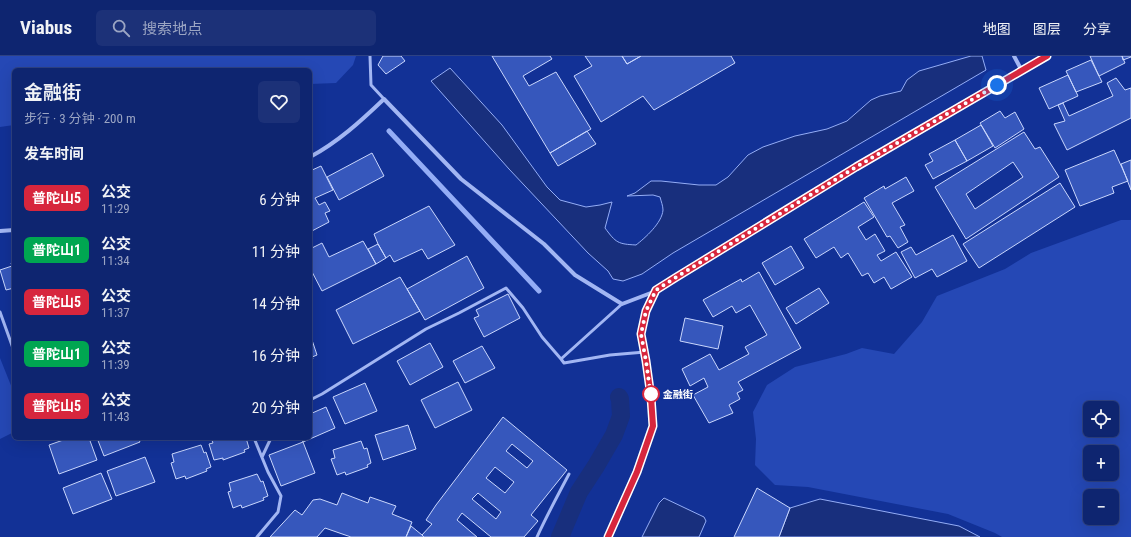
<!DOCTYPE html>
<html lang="zh">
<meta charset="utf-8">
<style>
:root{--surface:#0e2570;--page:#1c3178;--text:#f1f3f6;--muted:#9ba5c3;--line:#2e4283}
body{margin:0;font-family:"Roboto Condensed","Noto Sans SC",sans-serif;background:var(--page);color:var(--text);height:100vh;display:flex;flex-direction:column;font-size:15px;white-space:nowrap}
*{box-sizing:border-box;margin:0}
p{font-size:13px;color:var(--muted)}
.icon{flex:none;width:22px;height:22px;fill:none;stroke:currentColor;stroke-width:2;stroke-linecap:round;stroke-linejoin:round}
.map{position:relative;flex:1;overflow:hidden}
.details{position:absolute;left:12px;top:12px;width:300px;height:372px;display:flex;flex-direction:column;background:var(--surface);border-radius:6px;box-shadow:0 4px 16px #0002,0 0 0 1px var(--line)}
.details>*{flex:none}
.badge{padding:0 8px;border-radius:6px;font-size:14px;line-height:26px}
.fabs{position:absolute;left:1083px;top:345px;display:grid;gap:8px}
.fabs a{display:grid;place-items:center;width:36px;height:36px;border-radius:6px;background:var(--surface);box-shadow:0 4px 16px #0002,0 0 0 1px var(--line);font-size:20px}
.you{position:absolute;width:20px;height:20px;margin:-10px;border:3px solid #fff;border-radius:50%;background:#1a73e8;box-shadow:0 0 0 6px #1a73e833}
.map>.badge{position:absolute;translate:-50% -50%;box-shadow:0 0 0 2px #fff}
h2{padding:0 12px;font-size:15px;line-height:36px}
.round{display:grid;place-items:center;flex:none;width:42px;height:42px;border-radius:6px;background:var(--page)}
.head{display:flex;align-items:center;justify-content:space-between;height:68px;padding:0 12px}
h1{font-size:19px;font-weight:600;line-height:30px}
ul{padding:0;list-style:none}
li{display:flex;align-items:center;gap:12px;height:52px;padding:0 12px}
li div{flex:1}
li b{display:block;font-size:15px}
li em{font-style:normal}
li .badge{min-width:44px;font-weight:700;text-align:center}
header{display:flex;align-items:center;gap:24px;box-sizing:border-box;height:56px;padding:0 20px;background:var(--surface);border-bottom:1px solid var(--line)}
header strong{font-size:19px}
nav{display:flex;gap:22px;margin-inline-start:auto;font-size:14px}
.search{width:280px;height:36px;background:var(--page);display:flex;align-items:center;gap:10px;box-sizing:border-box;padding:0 14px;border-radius:6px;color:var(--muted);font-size:15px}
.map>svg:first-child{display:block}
.green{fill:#2548b5;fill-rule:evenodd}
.water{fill:#182f7d;stroke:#94adf6}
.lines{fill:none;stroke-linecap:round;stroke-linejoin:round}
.stream{stroke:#94adf6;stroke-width:5}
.canal{stroke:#182f7d;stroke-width:18}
.building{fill:#3657bc;stroke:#cad7fd;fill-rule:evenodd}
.service{stroke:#a2b6f3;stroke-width:3}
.minor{stroke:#a2b6f3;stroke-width:4}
.line-casing{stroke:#fff;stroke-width:9}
.line{stroke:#d7263d;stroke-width:6}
.walk{stroke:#fff;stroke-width:4;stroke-dasharray:0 7.2}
.stop-dot{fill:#fff;stroke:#d7263d;stroke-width:2}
.labels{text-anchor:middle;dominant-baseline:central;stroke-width:4;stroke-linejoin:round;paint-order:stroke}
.stop-label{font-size:10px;font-weight:bold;fill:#fff;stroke:#123196;text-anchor:start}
</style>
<header>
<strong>Viabus</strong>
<div class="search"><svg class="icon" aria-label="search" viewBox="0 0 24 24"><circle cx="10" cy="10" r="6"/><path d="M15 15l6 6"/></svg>搜索地点</div>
<nav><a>地图</a><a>图层</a><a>分享</a></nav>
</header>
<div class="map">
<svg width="1131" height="481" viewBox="0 0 1131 481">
<rect width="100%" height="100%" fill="#123196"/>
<path class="green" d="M0,0H356L353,9L336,27L310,28V14H14V69L0,71Z
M1121,164H1131V481H1002L995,477L948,458L808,431L775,429L755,409L756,383L753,356L767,329L795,311L846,298L862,292L894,298L922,266L937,240L1005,213L1031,197ZM1090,352H1112V374H1090ZM1090,396H1112V418H1090ZM1090,440H1112V462H1090Z
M0,302L14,337V376L0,383Z"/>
<path class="water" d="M971,0H982L986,14L673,197L642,218L623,225L613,223L608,215L588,197L509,113L431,25L450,12L502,69L547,131L560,144L586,151L600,149L612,146L605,172C616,187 618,188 636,189C645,182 662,167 663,154C663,150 661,145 660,141L653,139L627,140L635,137L651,125H661L699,129H716L728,121L748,99L763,91L795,80L827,73L847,65L871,44L880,40L901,35L907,24L919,15Z
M664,442L704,461L706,465L699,481H642L659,447Z
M820,443L959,470L980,481H779L790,452Z"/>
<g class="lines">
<path class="stream" d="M389,75L539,235"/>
<path class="canal" d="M560,481L579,436L596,410L614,379L621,360L620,343L619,341"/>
</g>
<path class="building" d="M383,0H401L405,5L386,18L378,9Z
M492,0H550L552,3L523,20L529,30L556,16L591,73L550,97Z
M585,0H622L627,8L641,0H731L735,7L654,54L643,40L601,66L574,20L592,10Z
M622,0H641L627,8Z
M1090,0H1122L1125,7L1099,20Z
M1122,0H1131V1L1123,4Z
M1091,4L1102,26L1076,36L1066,15Z
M1068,19L1078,40L1049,53L1039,32Z
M1116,22L1125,34L1131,32V62L1067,94L1054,68L1065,65L1058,49L1063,47L1069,60L1113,40L1107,27Z
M1000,55L1005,62L1015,56L1024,73L995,92L980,67Z
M981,69L993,90L967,105L955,84Z
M587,75L596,88L558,110L550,97Z
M1024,76L1035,93L1040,91L1059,121L966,183L935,131ZM1013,106L1023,121L975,153L966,138Z
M955,84L967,105L933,123L925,109L933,105L929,98Z
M1114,94L1128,125L1112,131L1114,137L1080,150L1065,114Z
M372,97L384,120L339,144L327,121Z
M1131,104V134L1121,108Z
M321,110L333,134L315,142L319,149L325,146L330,155L325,157L329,166L310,176V124L312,123L310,118V115Z
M906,121L914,135L892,147L905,169L900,171L908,186L898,192L890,180L887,181L864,142L884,130L885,133Z
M1060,127L1075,151L979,212L963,188Z
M864,146L874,161L858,171L866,184L875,178L885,195L877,199L881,205L896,196L912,221L891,233L884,221L874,227L868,217L862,220L848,197L841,202L834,191L816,202L804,183Z
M429,150L455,189L428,203L422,193L394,206L390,199L386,202L378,188L374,178Z
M953,179L967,205L937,221L932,213L915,222L901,196L911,191L916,199Z
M363,185L376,208L322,235L310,212V193L322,187L329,201Z
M378,188L386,202L376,208L368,193Z
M791,190L804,212L775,229L762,207Z
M467,200L484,232L425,264L407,233Z
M14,206V232L6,234L0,214L12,210L11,207Z
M759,216L801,292L738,326L743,334L737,337L740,343L729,349L733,357L709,367L693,339L708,331L704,322L690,330L682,313L710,298L719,314L749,298L745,291L767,279L750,249L736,257L732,250L713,261L703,244L741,223L742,226Z
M400,221L420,255L353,288L336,254Z
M819,232L829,247L796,268L786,252Z
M508,238L520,262L484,281L474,262L479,260L476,254Z
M685,262L723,270L718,293L680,285Z
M312,284L317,299L312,301L313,303L310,304V285Z
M430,287L443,311L410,329L397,305Z
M482,290L495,312L465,327L453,305Z
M458,326L472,354L435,372L421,344Z
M365,327L377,355L345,368L333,341Z
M326,351L335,372L303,386L301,382H310V358Z
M503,361L567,414L531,459L538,465L524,481H491L462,457L457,464L477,481H424L422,479L432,468L426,464L436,449ZM512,388L533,405L527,412L506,395ZM495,411L514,426L505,437L486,422ZM478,437L501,456L496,463L472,443Z
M408,369L416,393L383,404L375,379Z
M69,382H89L97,404L59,418L49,389Z
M97,382H138L140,386L104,400Z
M211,382H246L249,392L244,394L245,396L223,404V402L214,404L209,388L213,387Z
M361,385L364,393L367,392L371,407L367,409L368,411L346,419L345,416L337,419L331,403L335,402L333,394Z
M303,386L315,417L281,430L269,399Z
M201,389L204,397L206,396L211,411L206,413L207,415L186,423L185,420L176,423L171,407L174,406L172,398Z
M145,401L155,426L116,440L107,415Z
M101,417L112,443L73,458L63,432Z
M257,418L261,426L263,425L268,440L263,442L264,444L242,452L241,449L233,452L228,436L231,435L229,427Z
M757,432L790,452L779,481H734Z
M342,437L368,447L370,441L396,450L392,458L412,466L406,481H351L325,472L317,481H270L295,454L302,459L313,444L320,443L337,449Z
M411,470L422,479L424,481H406Z"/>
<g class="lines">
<path class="service" d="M370,0L371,29L384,43
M0,256L14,295
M561,303L622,248
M310,344L322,338L426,273L459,257L506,232L523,252L542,281L561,303L564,307L610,299L645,296
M254,382L268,416L281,440L278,456L257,481
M262,401L271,382
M537,481C547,459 558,439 569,418"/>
<path class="minor" d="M1014,0L1022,15
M310,101C338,86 361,65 384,43L461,123L544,188L575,219L622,248L656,235
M0,175L14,174
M608,481L637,416L653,370L651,341L646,305L641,278L646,255L656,234L856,111L1047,0"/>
</g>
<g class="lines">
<g class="line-casing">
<path id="line" d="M608,481L637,416L653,370L651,341L646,305L641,278L646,255L656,234L675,222L856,111L1047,0"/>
</g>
<use href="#line" class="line"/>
<path class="walk" d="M651,338V341L646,305L641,278L646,255L656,234L675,222L856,111L997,29"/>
</g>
<circle class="stop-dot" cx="651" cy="338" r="8"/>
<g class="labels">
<g class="stop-label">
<text x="663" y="338">金融街</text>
</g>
</g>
</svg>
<div class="fabs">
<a><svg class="icon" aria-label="locate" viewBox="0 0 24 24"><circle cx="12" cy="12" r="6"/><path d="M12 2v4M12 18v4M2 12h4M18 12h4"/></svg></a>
<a>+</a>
<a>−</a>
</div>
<div class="you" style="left:997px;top:29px"></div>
<section class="details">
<div class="head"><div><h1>金融街</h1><p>步行 · 3 分钟 · 200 m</p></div><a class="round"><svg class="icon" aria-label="heart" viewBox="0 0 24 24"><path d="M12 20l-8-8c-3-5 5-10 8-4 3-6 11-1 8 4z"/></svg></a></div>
<h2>发车时间</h2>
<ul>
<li><span class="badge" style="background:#d7263d;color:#fff">普陀山5</span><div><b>公交</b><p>11:29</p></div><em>6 分钟</em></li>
<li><span class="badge" style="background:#00a651;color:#fff">普陀山1</span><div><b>公交</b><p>11:34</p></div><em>11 分钟</em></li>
<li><span class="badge" style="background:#d7263d;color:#fff">普陀山5</span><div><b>公交</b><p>11:37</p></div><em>14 分钟</em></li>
<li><span class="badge" style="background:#00a651;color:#fff">普陀山1</span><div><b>公交</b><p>11:39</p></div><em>16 分钟</em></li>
<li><span class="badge" style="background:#d7263d;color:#fff">普陀山5</span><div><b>公交</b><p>11:43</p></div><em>20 分钟</em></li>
</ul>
</section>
</div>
